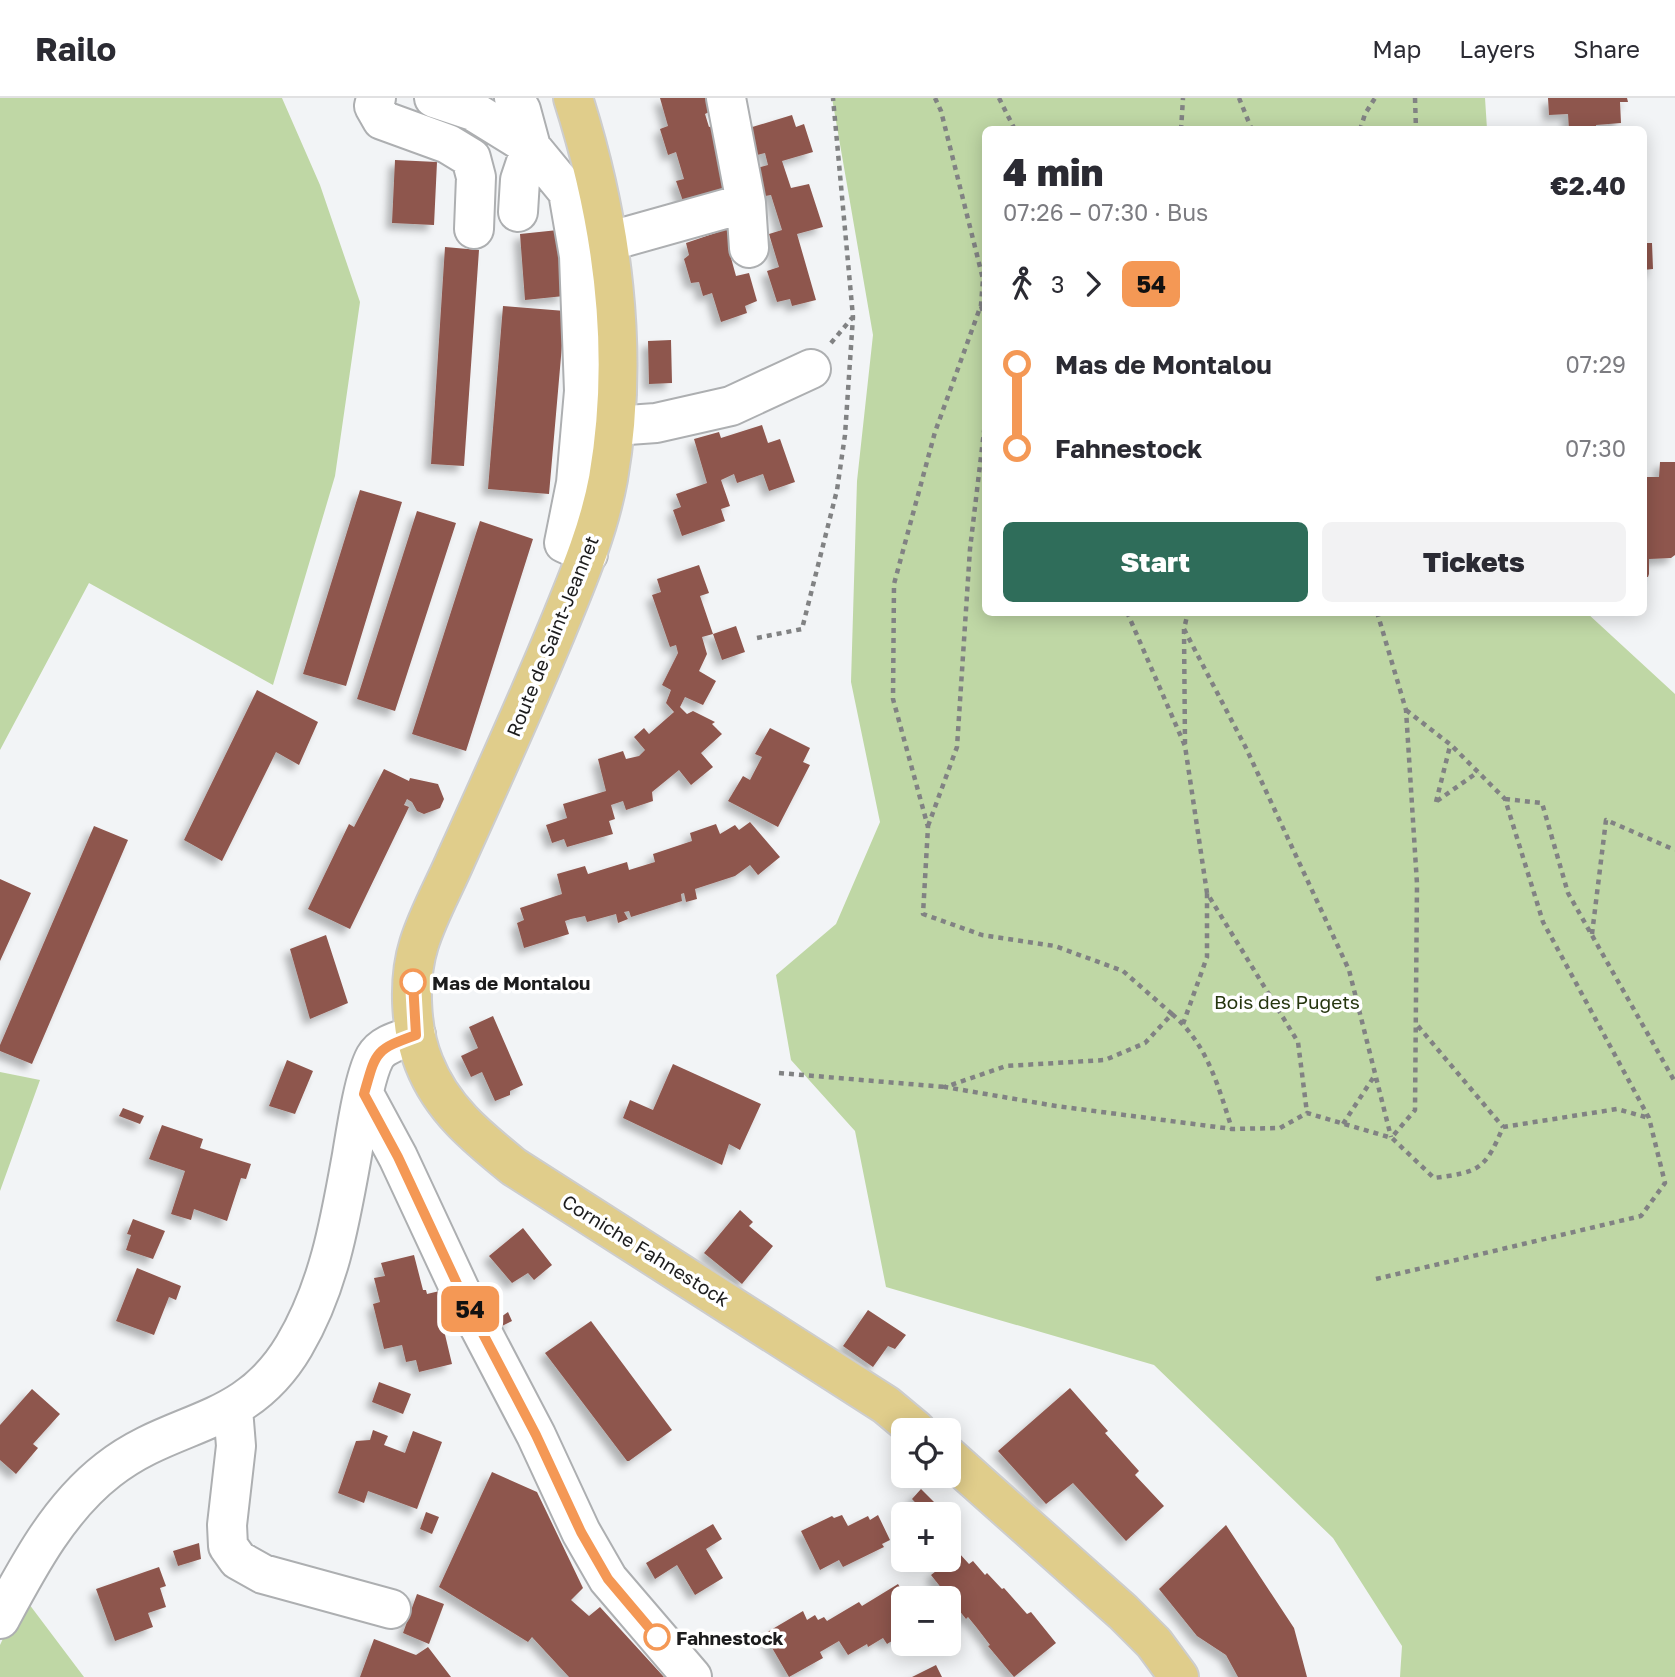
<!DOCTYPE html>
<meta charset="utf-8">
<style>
:root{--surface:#fff;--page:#f2f2f3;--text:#2b2b33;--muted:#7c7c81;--line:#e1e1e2;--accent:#2f6d5a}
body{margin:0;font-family:"Golos Text",sans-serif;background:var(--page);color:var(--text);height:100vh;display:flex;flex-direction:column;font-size:26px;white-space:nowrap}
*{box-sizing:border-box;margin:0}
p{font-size:23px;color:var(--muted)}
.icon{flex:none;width:38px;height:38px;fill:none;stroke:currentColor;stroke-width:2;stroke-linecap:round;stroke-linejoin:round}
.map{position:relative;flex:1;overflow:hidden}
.panel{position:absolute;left:982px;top:28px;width:665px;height:490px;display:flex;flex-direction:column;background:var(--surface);border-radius:10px;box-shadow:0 4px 18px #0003}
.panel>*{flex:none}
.badge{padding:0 14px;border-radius:10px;font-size:24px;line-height:46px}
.controls{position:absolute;left:891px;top:1320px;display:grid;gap:14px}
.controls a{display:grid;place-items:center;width:70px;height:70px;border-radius:10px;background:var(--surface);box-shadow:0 4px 18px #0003;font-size:35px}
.map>.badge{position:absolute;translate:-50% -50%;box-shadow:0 0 0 4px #fff}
.legs{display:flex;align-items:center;gap:10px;height:77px;padding:0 21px;font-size:23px}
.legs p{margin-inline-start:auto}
.head{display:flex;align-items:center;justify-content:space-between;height:119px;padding:0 21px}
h1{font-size:38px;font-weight:800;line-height:52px}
.button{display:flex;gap:14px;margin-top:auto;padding:14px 21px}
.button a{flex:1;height:80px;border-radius:10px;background:var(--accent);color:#fff;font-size:28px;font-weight:800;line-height:80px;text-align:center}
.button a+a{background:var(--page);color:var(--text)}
ul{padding:0 21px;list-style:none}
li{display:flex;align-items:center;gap:24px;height:84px;font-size:26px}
li i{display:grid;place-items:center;width:10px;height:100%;margin:0 9px;background:currentColor}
li i::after{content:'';width:18px;height:18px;margin:-9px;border:5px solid;border-radius:50%;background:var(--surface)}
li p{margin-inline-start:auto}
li:first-child i{background:linear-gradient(#0000 50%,currentColor 0)}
li:last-child i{background:linear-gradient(currentColor 50%,#0000 0)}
header{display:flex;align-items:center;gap:42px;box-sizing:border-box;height:98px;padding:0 35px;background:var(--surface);border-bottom:2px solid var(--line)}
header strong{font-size:33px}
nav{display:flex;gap:38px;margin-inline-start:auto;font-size:24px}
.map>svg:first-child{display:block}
.green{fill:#bfd7a5}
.building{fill:#8e564d;filter:url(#shadow)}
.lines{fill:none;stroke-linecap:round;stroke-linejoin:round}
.minor-casing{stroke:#adafb1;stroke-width:42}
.major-casing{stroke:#cdcdcd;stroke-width:42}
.path{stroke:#818283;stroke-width:4.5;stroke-dasharray:5 5;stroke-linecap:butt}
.minor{stroke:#fff;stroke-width:38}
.major{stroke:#e0cd8b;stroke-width:38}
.line-1-casing{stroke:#fff;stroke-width:16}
.line-1{stroke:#f49855;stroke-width:10}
.stop-1-dot{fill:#fff;stroke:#f49855;stroke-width:3.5}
.labels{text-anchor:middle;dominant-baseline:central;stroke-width:7;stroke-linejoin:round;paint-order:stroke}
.street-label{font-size:19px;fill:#1c1c1d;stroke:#fff}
.stop-label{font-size:19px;font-weight:bold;fill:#1c1c1d;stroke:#fff;text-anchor:start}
.park-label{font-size:19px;fill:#25350e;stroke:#fff}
</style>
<header>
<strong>Railo</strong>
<nav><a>Map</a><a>Layers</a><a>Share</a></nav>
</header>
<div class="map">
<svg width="1675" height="1579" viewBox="0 0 1675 1579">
<defs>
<filter id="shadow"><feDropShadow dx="-6" dy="6" stdDeviation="3.5" flood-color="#0004"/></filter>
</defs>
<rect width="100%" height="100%" fill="#f2f4f6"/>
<path class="green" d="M0,0H282L320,87L360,204L335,378L273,587L89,485L0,652Z
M832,0H1485L1487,31L985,32V514L1587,515L1675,596V1579H1400L1402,1548L1333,1440L1154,1267L886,1189L855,1033L791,962L776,877L836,826L880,724L851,584L857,383L873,237Z
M0,974L40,982L0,1093Z
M23,1498L84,1579H0V1547Z"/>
<path class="building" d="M660,0H708L713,12L705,16L709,29L715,27L728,95L685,109L676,83L684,81L676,54L668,57L660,31L668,28Z
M1548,0H1627L1628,4H1620L1621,25L1596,27V32H1569L1568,16L1549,17Z
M792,17L796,29L804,26L813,54L782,63L791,90L809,86L823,129L797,136L816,202L792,208L790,201L777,204L767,173L779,169L769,136L782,132L771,97L765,98L757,70L768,67L765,55L757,57L749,30Z
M395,62L437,64L434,127L392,125Z
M730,130L737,158L731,160L736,178L749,175L757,203L745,208L747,215L721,224L712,195L703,198L699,184L691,185L684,161L689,157L686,145Z
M558,132L564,198L525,202L520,136Z
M1643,145H1652L1653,171L1643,172Z
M445,149L479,152L464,368L431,366Z
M503,208L565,213L549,396L488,391Z
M671,242L672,285L649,286L648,243Z
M762,327L768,345L780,341L795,384L769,393L763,376L737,385L734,376L721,382L730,408L721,411L725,423L682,438L673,412L681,409L676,396L707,385L694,341L719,334L721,340Z
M1660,364H1675V457L1671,460L1649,461V476L1648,479H1643V379H1659Z
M360,392L402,404L346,588L303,576Z
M417,413L456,425L395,613L357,601Z
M480,423L533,441L466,653L412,636Z
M699,467L709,495L700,498L713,536L702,539L707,556L699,573L716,583L703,607L685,599L680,609L687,616L693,613L715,624L712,626L722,636L701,655L713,669L691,687L679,672L652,694L653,703L626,712L623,703L611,707L615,721L609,723L613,736L567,749L564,741L552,745L546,727L567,720L563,706L606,693L598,661L623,653L626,661L639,658L645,652L634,639L644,630L649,636L674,614L666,605L671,592L662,587L678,555L676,547L670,549L652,497L661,494L657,481Z
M736,528L745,554L722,562L713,536Z
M257,592L318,624L299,667L276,654L222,763L184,742Z
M770,630L810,650L803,664L810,667L778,729L728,703L743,678L750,682L762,659L755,656Z
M384,671L409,683L410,680L438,686L444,701L440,710L424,716L417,713L412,704L407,701L404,707L409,709L350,831L308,811L349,726L354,729Z
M750,724L780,759L758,777L750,767L735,778L695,791L697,801L686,804L684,795L681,796L682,803L631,819L629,813L624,814L628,821L618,825L616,816L587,824L585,818L571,821L565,823L569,836L524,850L517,825L524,822L520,810L562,796L557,776L585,768L588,776L627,764L629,772L655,764L653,756L692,743L690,735L716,726L720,736L735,727L739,732Z
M94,728L128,742L32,966L0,953V947Z
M0,781L31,795L0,863Z
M326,837L348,905L310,921L290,851Z
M493,918L523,987L510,993V997L495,1003L482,974L471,979L461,958L478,950L469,929Z
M287,962L313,973L295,1016L269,1008Z
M673,966L761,1006L740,1052L729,1046L722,1067L623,1020L630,1002L653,1012Z
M123,1010L144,1018L140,1026L119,1018Z
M162,1027L203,1041L200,1050L251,1066L246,1081L241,1080L227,1123L194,1111L191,1122L171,1116L185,1073L149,1061Z
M740,1112L753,1124L749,1128L773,1148L742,1186L704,1155Z
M133,1121L165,1133L153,1161L126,1152L131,1137L127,1136Z
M523,1130L552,1167L534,1182L528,1175L512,1185L489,1158Z
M414,1157L423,1192H426L427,1196L448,1191L454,1220L442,1224L452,1266L419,1274L416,1262L406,1264L402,1247L384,1251L373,1206L380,1204L374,1180L385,1178L381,1165Z
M137,1170L181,1188L176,1202L169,1199L154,1237L116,1223Z
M868,1212L906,1237L895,1251L888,1248L873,1269L843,1248Z
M508,1214L512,1223L502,1228L498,1221Z
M591,1223L672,1332L629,1363H627L545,1255Z
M379,1284L411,1296L403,1316L372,1304Z
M1070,1290L1108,1333L1105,1335L1139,1373L1135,1377L1164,1408L1126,1443L1073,1385L1046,1406L998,1353Z
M32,1291L60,1316L33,1346L38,1350L16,1376L0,1362V1327Z
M373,1332L388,1338L384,1347L405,1355L413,1333L442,1344L417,1411L368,1393L364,1405L338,1395L356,1343L370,1342Z
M492,1374L537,1394L583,1490L571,1502L589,1518L600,1509L664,1579H569L532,1539L528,1544L439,1489Z
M921,1391L939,1409L933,1416H926L912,1401Z
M426,1414L439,1419L432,1436L420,1431Z
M842,1417L848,1428L868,1418L870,1422L878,1417L890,1442L882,1446L884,1449L843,1469L839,1462L820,1472L801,1433L832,1418L834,1420Z
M713,1426L722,1441L706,1451L723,1480L695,1497L677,1467L655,1481L646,1465Z
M1226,1427L1294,1530L1307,1579H1238L1226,1557L1197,1538L1159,1491Z
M199,1445L201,1461L178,1468L173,1453Z
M959,1455L969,1466L973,1463L985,1477L987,1475L1002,1491L1004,1490L1027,1516L1031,1514L1056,1545L1014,1579L988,1548L990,1547L977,1530L968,1519L966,1521L931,1477Z
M159,1469L166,1488L160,1490L166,1509L148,1515L153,1529L115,1543L96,1491Z
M898,1486L906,1500H903V1542L900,1538L887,1546L883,1540L868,1549L867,1546L848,1557L839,1543L820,1554L823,1560L789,1579L764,1536L803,1513L807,1522L815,1517L818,1522L824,1519L827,1523L859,1504L862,1508Z
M417,1496L444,1506L429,1546L403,1535Z
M374,1541L416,1557L428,1549L451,1579H360Z
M936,1567L942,1579H912Z"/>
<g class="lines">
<g class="minor-casing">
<path id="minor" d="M376,0L374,8L382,22L448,46L471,60L476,79L474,131
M434,0L473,13L531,49L568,94L579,158L584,293L576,385L564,445L588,456
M514,0L521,12L531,49L520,82L518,114
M726,0L746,105L749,150
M607,144L746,105
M614,328L656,325L731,308L811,271
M364,996L398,1059L460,1192L536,1337L581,1434L608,1481L692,1579
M233,1311L236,1348L227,1427L228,1448L238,1462L263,1476L391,1511
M0,1521C29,1467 59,1410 108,1372C174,1320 245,1331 294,1248C329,1189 340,1124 352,1057C356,1033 364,979 375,959C383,945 402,942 416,937"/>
</g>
<g class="major-casing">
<path id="major" d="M573,0C612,122 630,254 608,381C598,435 576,485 556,534C524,611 490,686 456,761C444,789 428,817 419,846C408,881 410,931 424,965C442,1011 477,1039 514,1069L886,1307L916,1332
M948,1358L1123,1514L1154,1545L1179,1579"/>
</g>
<path class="path" d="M935,0L941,13L983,181L981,207L935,334L894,486L893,601L928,729L923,816L982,837L1055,848L1123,873L1172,916L1145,945L1105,962L1006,968L945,989L1056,1008L1232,1031L1280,1030L1307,1015L1392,1040L1434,1080C1479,1074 1485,1072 1503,1029
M999,0L1015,32
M1239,0L1252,32
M1415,0L1416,32
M1181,32L1183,0
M1360,32L1365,16L1375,0
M981,208L985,220
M831,245L852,220
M1127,514L1185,648L1207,795L1298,944L1307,1015
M1377,514L1406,612L1417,786L1415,1012L1392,1039
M1184,531L1246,650L1349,872L1391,1039
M757,540L802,531L837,392L845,337L853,219L833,0
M1185,646L1184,531L1188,514
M1505,701L1542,705L1568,795L1675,984
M1437,703L1478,674
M1436,704L1450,648
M928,728L957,649L970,451L985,325
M1592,836L1606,722L1675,752
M1172,916C1208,947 1218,988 1232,1031
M1183,926L1207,859V795
M1418,928L1503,1029
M779,975L945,989
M1343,1026L1375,977
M1503,1029L1617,1011L1649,1020
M1376,1181L1641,1118L1665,1085L1649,1020L1543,824L1505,701L1451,647L1406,612"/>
<use href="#minor" class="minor"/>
<use href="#major" class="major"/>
</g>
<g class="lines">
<g class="line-1-casing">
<path id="line-1" d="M413,884L416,937C374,952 376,954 364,996L398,1059L460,1192L536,1337L581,1434L608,1481L657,1539"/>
</g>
<use href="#line-1" class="line-1"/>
</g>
<g class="stop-1-dot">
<circle cx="413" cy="884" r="12"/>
<circle cx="657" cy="1539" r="12"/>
</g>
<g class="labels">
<g class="street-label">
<text transform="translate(552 538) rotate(-68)">Route de Saint-Jeannet</text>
<text transform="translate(646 1152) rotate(32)">Corniche Fahnestock</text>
</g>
<g class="stop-label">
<text x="432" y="884">Mas de Montalou</text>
<text x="676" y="1539">Fahnestock</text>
</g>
<g class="park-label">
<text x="1287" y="903">Bois des Pugets</text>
</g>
</g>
</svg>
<div class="controls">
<a><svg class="icon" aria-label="locate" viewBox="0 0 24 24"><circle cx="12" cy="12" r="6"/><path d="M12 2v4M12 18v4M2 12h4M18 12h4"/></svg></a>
<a>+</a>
<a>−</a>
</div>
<b class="badge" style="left:470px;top:1211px;background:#f49855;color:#111">54</b>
<section class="panel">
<div class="head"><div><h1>4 min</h1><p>07:26 – 07:30 · Bus</p></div><b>€2.40</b></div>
<div class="legs"><svg class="icon" aria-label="walk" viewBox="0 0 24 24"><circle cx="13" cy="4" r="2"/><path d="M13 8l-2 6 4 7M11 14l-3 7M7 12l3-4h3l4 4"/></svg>3<svg class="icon" aria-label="forward" viewBox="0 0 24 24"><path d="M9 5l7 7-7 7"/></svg><b class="badge" style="background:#f49855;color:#111">54</b></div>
<ul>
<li><i style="color:#f49855"></i><b>Mas de Montalou</b><p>07:29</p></li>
<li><i style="color:#f49855"></i><b>Fahnestock</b><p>07:30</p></li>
</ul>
<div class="button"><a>Start</a><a>Tickets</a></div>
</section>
</div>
